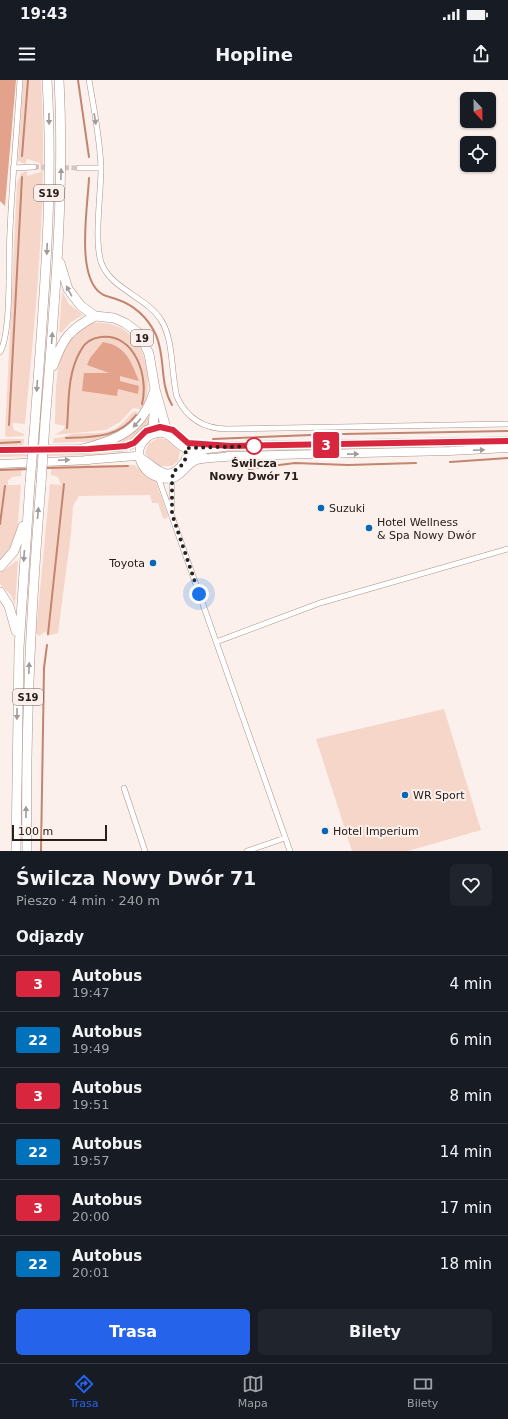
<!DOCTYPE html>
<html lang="pl">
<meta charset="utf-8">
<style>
:root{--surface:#171b24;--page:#20242c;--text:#f1f3f6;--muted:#9ea1a6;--line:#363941;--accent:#2563eb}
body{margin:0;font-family:"DejaVu Sans",sans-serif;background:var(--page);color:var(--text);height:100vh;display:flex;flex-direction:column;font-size:15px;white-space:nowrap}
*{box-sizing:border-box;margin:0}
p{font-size:13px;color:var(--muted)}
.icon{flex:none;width:22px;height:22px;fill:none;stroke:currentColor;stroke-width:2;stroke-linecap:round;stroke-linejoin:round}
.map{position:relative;height:771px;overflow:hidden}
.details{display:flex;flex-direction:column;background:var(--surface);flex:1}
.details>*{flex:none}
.badge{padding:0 8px;border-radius:3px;font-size:14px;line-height:26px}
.needle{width:26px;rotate:158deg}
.fabs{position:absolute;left:460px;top:12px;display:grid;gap:8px}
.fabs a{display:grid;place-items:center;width:36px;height:36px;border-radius:6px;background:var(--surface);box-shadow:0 1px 3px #0004;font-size:20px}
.scale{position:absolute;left:12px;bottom:10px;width:95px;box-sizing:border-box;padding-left:4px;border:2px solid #29201c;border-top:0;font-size:11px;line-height:14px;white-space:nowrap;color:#29201c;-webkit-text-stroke:3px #fbf0ec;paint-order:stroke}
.you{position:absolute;width:20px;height:20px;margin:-10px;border:3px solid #fff;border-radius:50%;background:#1a73e8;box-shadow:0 0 0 6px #1a73e833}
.map>.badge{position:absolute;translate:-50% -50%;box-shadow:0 0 0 2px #fff}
h2{padding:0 16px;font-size:15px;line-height:36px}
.round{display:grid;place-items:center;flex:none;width:42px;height:42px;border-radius:6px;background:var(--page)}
.overview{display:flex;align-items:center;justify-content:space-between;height:68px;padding:0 16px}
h1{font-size:19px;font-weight:700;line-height:30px}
.button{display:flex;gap:8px;margin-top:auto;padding:8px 16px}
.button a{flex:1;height:46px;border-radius:6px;background:var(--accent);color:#fff;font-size:16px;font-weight:700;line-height:46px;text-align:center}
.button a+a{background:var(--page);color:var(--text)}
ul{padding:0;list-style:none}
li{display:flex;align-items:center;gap:12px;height:56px;padding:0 16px;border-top:1px solid var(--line)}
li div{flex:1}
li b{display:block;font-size:15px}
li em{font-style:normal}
li .badge{min-width:44px;font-weight:700;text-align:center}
.status{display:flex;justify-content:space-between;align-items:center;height:28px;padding:0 20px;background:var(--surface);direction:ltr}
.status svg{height:11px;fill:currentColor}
header{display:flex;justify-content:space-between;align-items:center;height:52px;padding:0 16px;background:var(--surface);font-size:18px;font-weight:700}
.menu{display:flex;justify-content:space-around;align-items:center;height:56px;border-top:1px solid var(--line);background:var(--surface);font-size:11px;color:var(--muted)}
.menu a{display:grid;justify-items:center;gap:2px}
.menu .on{color:var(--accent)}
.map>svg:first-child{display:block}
.green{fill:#f7d6ca}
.forest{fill:#e2a28c}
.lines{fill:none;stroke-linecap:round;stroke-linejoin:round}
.stream{stroke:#c2856f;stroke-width:2}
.street-tunnel{stroke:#d1c6c2;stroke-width:5;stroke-dasharray:5 2.5;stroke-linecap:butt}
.street-casing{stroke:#ab9289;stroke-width:6}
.primary-casing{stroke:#ab9289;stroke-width:9}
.highway-casing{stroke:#ab9289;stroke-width:10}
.street{stroke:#fff;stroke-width:5}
.primary{stroke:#fff;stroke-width:8}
.highway{stroke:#fff;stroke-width:9}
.highway-bridge-casing{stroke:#ab9289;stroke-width:10;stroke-linecap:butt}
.highway-bridge{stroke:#fff;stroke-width:9}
.oneway{fill:#9f9b99}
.line-casing{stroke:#fff;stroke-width:9}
.line{stroke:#d7263d;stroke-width:6}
.walk{stroke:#29201c;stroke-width:4;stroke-dasharray:0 7.2}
.stop-dot{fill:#fff;stroke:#d7263d;stroke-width:2}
.poi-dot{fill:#0668b5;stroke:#fbf0ec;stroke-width:1.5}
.labels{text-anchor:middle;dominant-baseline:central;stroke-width:4;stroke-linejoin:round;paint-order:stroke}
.shield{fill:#fbf0ec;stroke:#685e5a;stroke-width:1}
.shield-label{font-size:10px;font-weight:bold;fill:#29201c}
.stop-label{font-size:11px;font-weight:bold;fill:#29201c;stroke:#fbf0ec}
.poi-label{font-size:11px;fill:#29201c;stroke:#fbf0ec;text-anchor:start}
</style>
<div class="status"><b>19:43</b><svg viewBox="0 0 49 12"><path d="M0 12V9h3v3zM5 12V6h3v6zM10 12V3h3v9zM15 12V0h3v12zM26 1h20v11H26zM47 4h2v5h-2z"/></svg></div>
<header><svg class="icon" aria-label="menu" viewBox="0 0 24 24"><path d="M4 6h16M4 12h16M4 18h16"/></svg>Hopline<svg class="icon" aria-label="share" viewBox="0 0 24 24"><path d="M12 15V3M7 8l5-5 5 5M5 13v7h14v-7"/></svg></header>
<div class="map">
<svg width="508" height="771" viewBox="0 0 508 771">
<rect width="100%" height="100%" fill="#fbf0ec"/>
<path class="green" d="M23,0H41C48,115 36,229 25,344L12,343L14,350L24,354V356L7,357L5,355L17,103L21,93L27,91V96L41,92L40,83L27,79L25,84L18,81Z
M62,211L69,224L83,235L71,242L62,252H59Z
M93,243C141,238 157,292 143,330L133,328L120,342L106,350L54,355L63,350L65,346L55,344C56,319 54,278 69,258C75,252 85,246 93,243Z
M135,331L141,334L134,344L101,361L53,363L54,358C61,358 66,356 72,354C88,352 102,356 116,348C123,344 129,334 135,331Z
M146,336L151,338L152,345C141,353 128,368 113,363Z
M158,358L166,359L180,371L178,381L172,386H158L145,374L148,364Z
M0,359H24L23,366H0Z
M444,366L446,367L204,373V371Z
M134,372V374L0,377V375Z
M51,385H134L156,402L168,436L166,439L163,438L158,423H152L150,415L79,416L73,426L71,454L58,553L47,556L46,551L39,556L36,553L50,404L61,405L58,397L51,395Z
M0,386H22L21,396L12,397L8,401V405H21L17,455L13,467L0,482Z
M16,481H18L15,525L11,515L0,504V493Z
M444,629L481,750L408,771H352L316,659Z"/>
<path class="forest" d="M0,0H16L5,126L0,121Z
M103,262C126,266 131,281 139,301L120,296V301L139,306L138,314L118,309L117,316L82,311L84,293H109L87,285L90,278Z"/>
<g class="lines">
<path class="stream" d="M78,0L89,77
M22,76L28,0
M89,98C88,125 75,198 102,214C106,217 112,217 116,219C134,225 148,238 156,255C166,278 159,303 172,325
M9,345L22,97
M67,348C69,322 67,293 81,270C85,262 92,258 101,257C135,253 149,297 142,324
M343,354L508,351
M66,358C94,357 118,358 136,335
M213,359L337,354
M0,363L20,362
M450,382L508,378
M46,388L128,386
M249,389L295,383L348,385L416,383
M0,390L29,389
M0,444L5,406
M48,554L64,404
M41,771L44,588L47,565"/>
<path class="street-tunnel" d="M34,87L79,88"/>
<g class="street-casing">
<path id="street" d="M89,0C94,29 100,58 101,88C101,113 94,159 101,182C110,209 147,217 161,240C174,260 171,294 177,317C187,339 204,349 228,349L508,344
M13,88L34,87
M79,88H101
M0,272C12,252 8,178 10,151C12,101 17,51 20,0
M158,397L290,771
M172,429V398
M216,562L320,523L508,469
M124,708L145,771
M247,771L285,758"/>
</g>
<g class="primary-casing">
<path id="primary" d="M96,368C107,366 119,369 130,365C137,363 139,355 145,351C162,341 182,351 186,369
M0,370L88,369
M228,376L450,371L508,368
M234,376C222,378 208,377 197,380C187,383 183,395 173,398C153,403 131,383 142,363C145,359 149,355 154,354C171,348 174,366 188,369C202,371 218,368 231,366L508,361
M186,378L203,375
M86,380L136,376C151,379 166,410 184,382
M0,384L90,380"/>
</g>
<g class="highway-casing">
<path id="highway" d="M60,183L68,209L81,226L95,236L114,238L125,243L140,254L149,274L155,309L166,348
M53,286C63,258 69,250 95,236
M35,342C43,228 54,114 47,0
M45,343C54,229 65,115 59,0
M153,348L155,320
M82,369C121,359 143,349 155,309
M0,487L14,471L23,446
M0,512L9,526L16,551
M16,771L19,568L30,403
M27,771C25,648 31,526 41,404"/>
</g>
<use href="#street" class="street"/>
<use href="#primary" class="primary"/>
<use href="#highway" class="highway"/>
<g class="highway-bridge-casing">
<path id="highway-bridge" d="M30,403L35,342
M41,404L45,343"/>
</g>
<use href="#highway-bridge" class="highway-bridge"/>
</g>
<defs><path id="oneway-solid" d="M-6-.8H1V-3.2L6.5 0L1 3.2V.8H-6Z"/></defs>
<g class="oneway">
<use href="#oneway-solid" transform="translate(49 39) rotate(89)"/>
<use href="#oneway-solid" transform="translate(95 39) rotate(81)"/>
<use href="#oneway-solid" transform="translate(61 94) rotate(-88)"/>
<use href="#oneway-solid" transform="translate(47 169) rotate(92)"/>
<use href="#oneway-solid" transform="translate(69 211) rotate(-118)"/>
<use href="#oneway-solid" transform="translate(52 258) rotate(-86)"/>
<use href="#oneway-solid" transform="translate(37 306) rotate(94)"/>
<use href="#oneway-solid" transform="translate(137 343) rotate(132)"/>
<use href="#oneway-solid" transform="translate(479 370) rotate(-3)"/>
<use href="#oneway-solid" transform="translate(353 374) rotate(-1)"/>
<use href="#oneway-solid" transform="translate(64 380) rotate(-2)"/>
<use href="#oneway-solid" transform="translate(38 433) rotate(-85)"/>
<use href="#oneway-solid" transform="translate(24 476) rotate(94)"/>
<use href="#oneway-solid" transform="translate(29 588) rotate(-88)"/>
<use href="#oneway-solid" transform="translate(17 634) rotate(91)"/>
<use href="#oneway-solid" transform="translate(26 732) rotate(-90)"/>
</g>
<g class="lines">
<g class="line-casing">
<path id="line" d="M0,370L89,369L126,366L134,363L146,351L160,347L173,350L188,363L231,366L508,361"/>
</g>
<use href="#line" class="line"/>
<path class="walk" d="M199,514L172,434V398L174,391L181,386L185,380L186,368L258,366H254"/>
</g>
<circle class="stop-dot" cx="254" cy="366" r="8"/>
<g class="poi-dot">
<circle cx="321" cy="428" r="4"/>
<circle cx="369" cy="448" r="4"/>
<circle cx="153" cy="483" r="4"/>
<circle cx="405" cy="715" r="4"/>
<circle cx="325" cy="751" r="4"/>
</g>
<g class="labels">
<g class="shield">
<rect x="34" y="105" width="30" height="16" rx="3"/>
<rect x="131" y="250" width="22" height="16" rx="3"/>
<rect x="13" y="609" width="30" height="16" rx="3"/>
</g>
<g class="shield-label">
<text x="49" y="113">S19</text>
<text x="142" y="258">19</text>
<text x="28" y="617">S19</text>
</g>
<g class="stop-label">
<text x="254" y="383">Świlcza<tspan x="254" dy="13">Nowy Dwór 71</tspan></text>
</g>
<g class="poi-label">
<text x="329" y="428">Suzuki</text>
<text x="377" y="442">Hotel Wellness<tspan x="377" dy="13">&amp; Spa Nowy Dwór</tspan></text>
<text x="145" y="483" text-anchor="end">Toyota</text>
<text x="413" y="715">WR Sport</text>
<text x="333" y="751">Hotel Imperium</text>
</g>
</g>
</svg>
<div class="fabs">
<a><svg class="needle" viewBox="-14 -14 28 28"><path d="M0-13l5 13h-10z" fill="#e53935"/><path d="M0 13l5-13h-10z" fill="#9ea1a6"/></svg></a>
<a><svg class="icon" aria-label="locate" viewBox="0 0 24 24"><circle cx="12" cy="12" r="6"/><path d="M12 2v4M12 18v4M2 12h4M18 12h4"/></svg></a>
</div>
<div class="scale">100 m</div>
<div class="you" style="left:199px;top:514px"></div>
<b class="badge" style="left:326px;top:365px;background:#d7263d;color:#fff">3</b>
</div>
<section class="details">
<div class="overview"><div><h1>Świlcza Nowy Dwór 71</h1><p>Pieszo · 4 min · 240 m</p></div><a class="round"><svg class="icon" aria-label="heart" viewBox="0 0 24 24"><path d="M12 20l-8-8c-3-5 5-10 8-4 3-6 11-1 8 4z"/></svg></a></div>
<h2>Odjazdy</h2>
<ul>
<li><span class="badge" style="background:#d7263d;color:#fff">3</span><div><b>Autobus</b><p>19:47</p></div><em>4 min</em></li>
<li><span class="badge" style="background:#0072bc;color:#fff">22</span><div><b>Autobus</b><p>19:49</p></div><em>6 min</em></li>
<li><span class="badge" style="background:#d7263d;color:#fff">3</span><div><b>Autobus</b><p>19:51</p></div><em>8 min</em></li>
<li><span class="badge" style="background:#0072bc;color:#fff">22</span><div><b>Autobus</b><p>19:57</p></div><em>14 min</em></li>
<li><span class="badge" style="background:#d7263d;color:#fff">3</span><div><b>Autobus</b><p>20:00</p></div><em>17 min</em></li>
<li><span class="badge" style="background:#0072bc;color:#fff">22</span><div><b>Autobus</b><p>20:01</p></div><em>18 min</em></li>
</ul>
<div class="button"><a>Trasa</a><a>Bilety</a></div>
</section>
<nav class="menu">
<a class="on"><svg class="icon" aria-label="directions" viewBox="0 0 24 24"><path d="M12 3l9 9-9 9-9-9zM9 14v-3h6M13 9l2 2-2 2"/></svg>Trasa</a>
<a><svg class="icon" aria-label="map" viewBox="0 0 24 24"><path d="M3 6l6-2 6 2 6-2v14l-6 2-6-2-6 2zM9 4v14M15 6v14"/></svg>Mapa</a>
<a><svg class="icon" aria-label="tickets" viewBox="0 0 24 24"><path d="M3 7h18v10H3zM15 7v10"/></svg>Bilety</a>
</nav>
